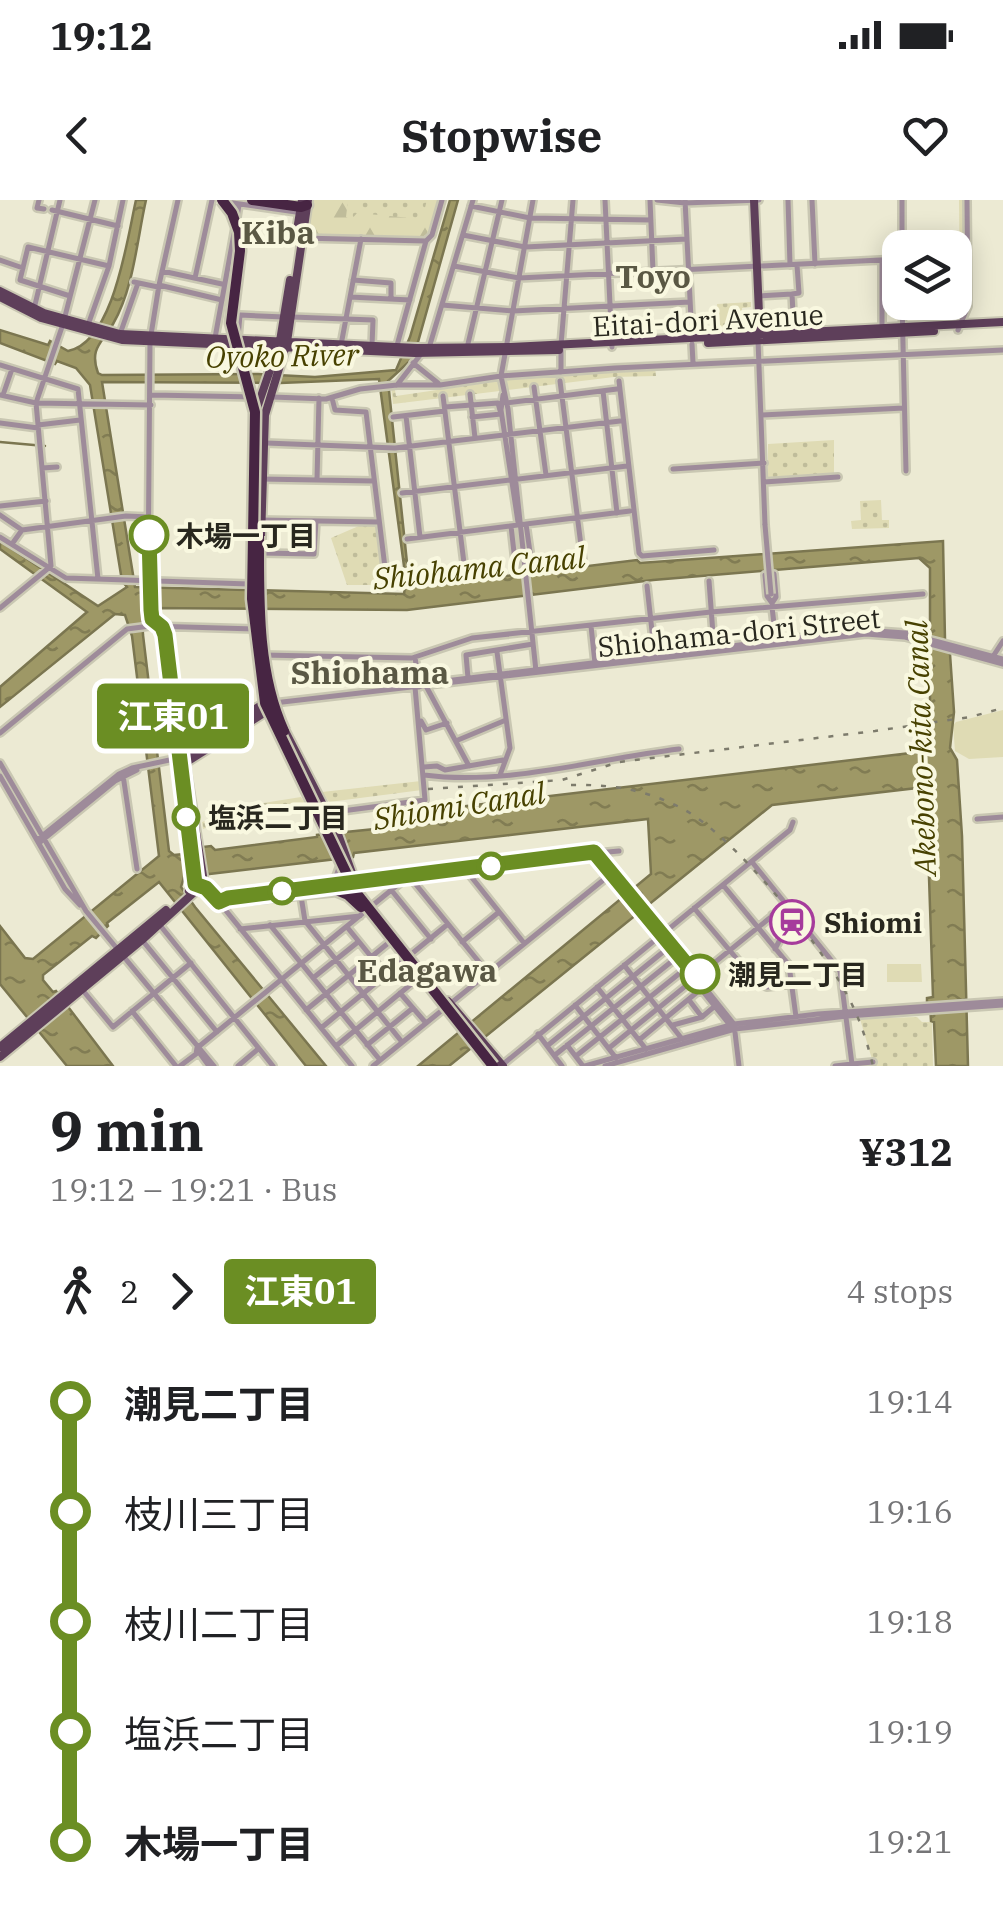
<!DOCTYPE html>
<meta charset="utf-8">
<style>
:root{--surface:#fff;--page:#f2f2f2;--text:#202124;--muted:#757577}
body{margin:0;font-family:"IBM Plex Serif","Noto Sans JP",serif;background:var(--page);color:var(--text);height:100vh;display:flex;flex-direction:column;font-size:38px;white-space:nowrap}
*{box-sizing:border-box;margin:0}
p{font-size:32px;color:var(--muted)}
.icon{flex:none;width:55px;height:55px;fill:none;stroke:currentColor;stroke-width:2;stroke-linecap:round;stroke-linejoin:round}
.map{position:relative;height:866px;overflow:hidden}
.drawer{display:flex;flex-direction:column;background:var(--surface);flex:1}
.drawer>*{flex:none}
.badge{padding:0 20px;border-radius:8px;font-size:35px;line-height:65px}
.fabs{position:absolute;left:882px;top:30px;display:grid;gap:20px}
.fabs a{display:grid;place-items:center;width:90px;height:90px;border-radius:20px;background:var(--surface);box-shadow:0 5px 25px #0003;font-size:50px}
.map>.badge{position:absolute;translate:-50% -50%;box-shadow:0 0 0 5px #fff}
.legs{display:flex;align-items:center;gap:15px;height:110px;padding:0 50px;font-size:32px}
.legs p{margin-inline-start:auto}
.headline{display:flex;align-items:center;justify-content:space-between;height:170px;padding:0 50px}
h1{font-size:55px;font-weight:700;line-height:75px}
ul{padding:0 50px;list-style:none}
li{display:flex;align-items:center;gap:35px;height:110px;font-size:38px}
li i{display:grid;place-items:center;width:15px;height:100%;margin:0 12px;background:currentColor}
li i::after{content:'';width:25px;height:25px;margin:-12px;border:8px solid;border-radius:50%;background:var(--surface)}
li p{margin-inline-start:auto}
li:first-child i{background:linear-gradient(#0000 50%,currentColor 0)}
li:last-child i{background:linear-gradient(currentColor 50%,#0000 0)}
.status{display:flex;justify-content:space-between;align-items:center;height:70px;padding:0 50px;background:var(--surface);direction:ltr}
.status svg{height:28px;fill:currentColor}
header{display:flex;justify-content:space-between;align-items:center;height:130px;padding:0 50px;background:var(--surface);font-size:45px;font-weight:700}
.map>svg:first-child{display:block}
.grass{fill:url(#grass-dots)}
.forest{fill:url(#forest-firs)}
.pitch{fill:#dfdbb4}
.water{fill:url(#water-ripples);stroke:#7b7650;stroke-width:2.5;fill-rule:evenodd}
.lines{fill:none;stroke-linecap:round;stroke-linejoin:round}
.stream{stroke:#7b7650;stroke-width:2.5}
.minor-casing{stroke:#c9c7b2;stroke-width:10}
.major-casing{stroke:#c9c7b2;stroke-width:12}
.highway-casing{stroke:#c9c7b2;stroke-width:15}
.minor{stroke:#9e8b9a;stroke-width:5}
.major{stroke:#5e3f5a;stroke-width:8}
.highway{stroke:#472543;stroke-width:10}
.rail{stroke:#7d7b6c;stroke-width:2.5;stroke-dasharray:5 10;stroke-linecap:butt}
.minor-bridge-casing{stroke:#c9c7b2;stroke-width:10;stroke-linecap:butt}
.highway-bridge-casing{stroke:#c9c7b2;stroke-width:15;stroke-linecap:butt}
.minor-bridge{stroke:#9e8b9a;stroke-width:5}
.highway-bridge{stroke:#472543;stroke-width:10}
.line-1-casing{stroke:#fff;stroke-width:22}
.line-1{stroke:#6b8e23;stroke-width:15}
.stop-1-dot{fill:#fff;stroke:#6b8e23;stroke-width:5}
.labels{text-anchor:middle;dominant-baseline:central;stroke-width:8;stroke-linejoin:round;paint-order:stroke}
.street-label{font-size:28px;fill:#28271e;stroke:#f9f8e0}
.stop-label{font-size:28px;font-weight:bold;fill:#28271e;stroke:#f9f8e0;text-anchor:start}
.poi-label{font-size:28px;font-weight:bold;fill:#28271e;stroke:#f9f8e0;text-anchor:start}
.water-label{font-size:30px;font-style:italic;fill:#474100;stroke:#f9f8e0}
.quarter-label{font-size:32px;font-weight:bold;fill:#5a5844;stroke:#f9f8e0}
</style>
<div class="status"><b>19:12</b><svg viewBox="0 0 49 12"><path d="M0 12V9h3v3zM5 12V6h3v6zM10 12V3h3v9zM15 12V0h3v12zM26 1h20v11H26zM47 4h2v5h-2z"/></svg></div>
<header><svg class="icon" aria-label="back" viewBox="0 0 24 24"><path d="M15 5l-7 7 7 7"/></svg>Stopwise<svg class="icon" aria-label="heart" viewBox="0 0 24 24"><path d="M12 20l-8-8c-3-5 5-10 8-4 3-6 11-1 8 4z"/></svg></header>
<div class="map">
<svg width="1003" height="866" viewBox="0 0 1003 866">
<defs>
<pattern id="grass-dots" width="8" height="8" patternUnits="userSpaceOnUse" patternTransform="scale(2.5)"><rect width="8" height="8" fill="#dfdbb4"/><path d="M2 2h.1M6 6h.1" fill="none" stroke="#bfbc9a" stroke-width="1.8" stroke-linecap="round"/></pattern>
<pattern id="forest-firs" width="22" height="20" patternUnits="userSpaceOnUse" patternTransform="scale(2.5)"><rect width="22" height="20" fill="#dfdbb4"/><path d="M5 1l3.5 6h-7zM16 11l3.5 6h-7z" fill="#bfbc9a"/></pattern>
<pattern id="water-ripples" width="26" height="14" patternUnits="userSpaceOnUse" patternTransform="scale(2.5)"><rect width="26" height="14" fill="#9e9866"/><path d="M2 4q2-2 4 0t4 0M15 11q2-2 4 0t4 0" fill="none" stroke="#817c53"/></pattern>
</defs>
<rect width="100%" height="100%" fill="#ecead3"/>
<path class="grass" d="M314,0H438L427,34L421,38L310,34L307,32Z
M959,0H965L966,104L963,114L954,121L960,104Z
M751,102V107L742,108L743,130L718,131L717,104Z
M655,167L656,176L614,177L393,204L391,186L394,185L396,196L505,180Z
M834,240V277L768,282V244Z
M881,300L882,320H889V328L852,329L851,321L861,320L860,301Z
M361,325L377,326L384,385H347L331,338Z
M421,581L422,590L329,602L322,592Z
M301,597L305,603L253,612L203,629L202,622L251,605Z
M917,817L922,822H932L933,866H874L860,819Z"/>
<path class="forest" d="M314,0H348L346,17L351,20L357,13L422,19L427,0H438L427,34L421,38L310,34Z"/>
<path class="pitch" d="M1003,510V557L969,559L955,551L953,525L956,522Z
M887,764H921L922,782H887Z"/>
<path class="water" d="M136,0H146C137,39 134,88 113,124C102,143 89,148 98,173L102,175L258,174L315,177L396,170L410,137L450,0H458L418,142L411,160L388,181L409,382L415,387L637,360L640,363L943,341L945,439L950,454L954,512L950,548L957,560L962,636L968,866H936L934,822L931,821L930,804L927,803V798L933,797L926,587L772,605L449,866H418L651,674L648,619L354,653L353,657L184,677L181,687L195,707L326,866H306L159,682L107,723L108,726L96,738L92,736L43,775V780L53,792L56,791L113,866H67L0,784V726L25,758L33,759L159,656L132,436L125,415L115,414L0,507V487L87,412L0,349V341L98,406L127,387L122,381L90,185L76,168L57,161L55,164L0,143V130L48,145L50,141L68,151C114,142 127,39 136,0ZM379,179L406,381L404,394L135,387L102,182L280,183ZM919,358L930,368V538L919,552L433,610L434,623L317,635V637L215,650L211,646L187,649L184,654L174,655L169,651L143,435L142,415L146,408L407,410L653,380Z"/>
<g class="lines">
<path class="stream" d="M0,242L45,246"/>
<g class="minor-casing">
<path id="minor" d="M39,0L37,8L44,9
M533,0L501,176L508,209L536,471
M605,0L612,147
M650,0L653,71
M657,0L685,3L759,0
M685,0L692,138
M788,0L790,65
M812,0L815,64
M226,2L296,12L298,9
M471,6L530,18L651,20
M52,10L118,26
M237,17L239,5
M463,35L525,47L687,39
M301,38L426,41L432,35L442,0
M902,48V0
M0,60L23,68
M882,61V128
M454,66L519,78L900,59
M162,71L222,84
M195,78L212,0
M353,80L391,83V99
M134,82L158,87
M159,85L222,100
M70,96L20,80L28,47L109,66
M759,96L792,94
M350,97L410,100
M902,102L906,271
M442,105L513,111L690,102
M34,109L60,0
M292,117L373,120L372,146
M88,125L109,66L123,0
M958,130L968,106L967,0
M794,133L792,94L799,93L797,65
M120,134L138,83
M215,138L235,28
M238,138L240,115L284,117
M758,140L765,325
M692,144L693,163
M341,145L361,39
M561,145L573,0
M467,148L502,0
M396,149L426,41
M561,150V172
M413,163L438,183
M0,165L78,189L98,379
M560,181L583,361
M619,181L639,353L642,356L714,350
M397,185L421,154L429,148L473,0
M534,187L546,275
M603,191L617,313
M470,194L475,238
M0,195L36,203L151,205
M3,195L12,169
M152,195L259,197
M503,195L501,210L518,322
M443,196L465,371
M272,197L326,199L360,189L397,185H440L501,176L615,168L1003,150
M332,198L335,210L366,212L387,384
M506,203L617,189
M445,207L498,203L501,214L472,217
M762,215L904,208
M406,216L420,337
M393,217L445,211
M0,223L38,228
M38,225L80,220
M266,243L395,248L620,221
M42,268L57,267
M673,269L764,263
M260,279L374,281
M317,280L319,198
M764,282L838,277
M402,293L627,266
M0,306L46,301
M0,315L22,330
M259,320L379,322
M526,324L531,359
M511,326L516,370
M0,337L66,378L249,384
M407,339L630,311
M12,344L22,330L126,316L149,317
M261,353L314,354L316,321
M774,374L776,397L772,403L767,396L765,375Z
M709,381L714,447
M647,386L655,458
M772,407L776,441
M0,408L51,366L36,203L63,124L95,0
M591,426L595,463
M497,452L510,548L500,575
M262,455L412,458L472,438L711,412L923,394
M415,457L419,487
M992,458L1003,441
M468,478L466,455L533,444
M426,486L469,566
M419,487L429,483L863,430L905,433L1003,459
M274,503L866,434L905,437L1003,464
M421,521L426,530L447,523
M0,533L127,429L150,426L255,429
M458,540L506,520
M0,563L86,711L214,866
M424,567L437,566L445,570L503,560
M123,575L137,669
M424,575C507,586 595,559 679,549
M0,576L65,689L80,705
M327,613L425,600L415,487
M977,619L1003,617
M37,640L119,574L132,568L179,558L165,435L162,427L152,419L148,385L150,141L159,85L178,0
M39,643L115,581L137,570
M597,653L619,651
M585,655L598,660L729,824
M752,662L840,771L852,864L835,866
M465,669L524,743
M409,676L488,773
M200,685L210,691L352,866
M723,685L789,765L796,817
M334,686L597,653L734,824L739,866
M301,689L334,682L339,668
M392,691L431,739
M301,696L305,721L402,842
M694,708L758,784L767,787L792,784
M772,715L785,730L775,749
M159,724L273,866
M270,725L380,860
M347,727L386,775
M240,729L360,716
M142,740L217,832
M462,742L499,712
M624,765L682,839
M313,778L358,742
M80,787L113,827L191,763
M597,787L646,849
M400,793L426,823
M689,800L702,817
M575,805L616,858
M306,810L392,740
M132,811L176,866
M673,825L702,817L715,806
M321,828L448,724
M538,834L562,866
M639,840L701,789
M367,845L413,808
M567,845L583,866
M336,846L421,776
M547,846L668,748
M609,848L787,704
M198,851L209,866
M555,855L676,758
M576,856L685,769
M852,864L873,862
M502,865L790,630L793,622
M180,866L196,854L197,848L400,683L401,678
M238,866L258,849
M373,866L612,673
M585,866L734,824L818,814L1003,801
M605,866L735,829L847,816L1003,805"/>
</g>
<g class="major-casing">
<path id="major" d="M754,0L760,136
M296,36L302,0
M0,91L44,113L120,134L417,148L511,147L1003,122
M0,97L41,118L122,140L415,153L559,150
M708,143L934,131
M256,211L280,141L290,80
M261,338L265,215L287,142L308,0
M284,529L338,634L356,684
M189,691L195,682L179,558L263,504
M448,801L503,866
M0,847L166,710
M0,857L142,740L201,686L203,676L185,563L270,509"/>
</g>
<g class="highway-casing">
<path id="highway" d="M252,0L301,7L307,5
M219,702L243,699"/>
</g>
<use href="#minor" class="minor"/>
<use href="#major" class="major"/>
<use href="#highway" class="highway"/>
<path class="rail" d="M571,585C611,584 648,590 683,609C734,636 819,742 846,793C859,816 867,841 873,866
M428,589L562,580L619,562L875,531L970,517L1003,508"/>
<g class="minor-bridge-casing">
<path id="minor-bridge" d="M765,325L771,394"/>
</g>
<g class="highway-bridge-casing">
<path id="highway-bridge" d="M222,0L232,13L239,32L240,51L231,123L255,212L252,399L265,503L355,691L493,866
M259,336C259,400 257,472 284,531
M243,699L336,690L348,695L361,707"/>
</g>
<use href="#minor-bridge" class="minor-bridge"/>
<use href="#highway-bridge" class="highway-bridge"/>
</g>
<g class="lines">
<g class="line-1-casing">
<path id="line-1" d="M149,335L151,410L152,419L162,427L165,435L195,684L206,688L219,702L228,698L594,652L697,777L700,774"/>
</g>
<use href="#line-1" class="line-1"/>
</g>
<defs>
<g id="station-ring" transform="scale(2.25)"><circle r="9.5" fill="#f9f8e0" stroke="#a63b9c" stroke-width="1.5"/><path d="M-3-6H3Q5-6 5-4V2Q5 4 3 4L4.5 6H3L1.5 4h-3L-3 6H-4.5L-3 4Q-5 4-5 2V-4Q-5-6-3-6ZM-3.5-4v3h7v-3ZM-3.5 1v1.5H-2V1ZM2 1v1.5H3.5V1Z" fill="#a63b9c"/></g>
</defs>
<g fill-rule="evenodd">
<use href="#station-ring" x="792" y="722"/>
</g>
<g class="stop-1-dot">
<circle cx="149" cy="335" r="18"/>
<circle cx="186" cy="617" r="12"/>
<circle cx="491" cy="666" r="12"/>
<circle cx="282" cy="691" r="12"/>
<circle cx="700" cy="774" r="18"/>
</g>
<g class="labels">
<g class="street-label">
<text transform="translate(708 120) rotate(-3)">Eitai-dori Avenue</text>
<text transform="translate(739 432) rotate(-6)">Shiohama-dori Street</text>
</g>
<g class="stop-label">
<text x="176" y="335">木場一丁目</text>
<text x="208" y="617">塩浜二丁目</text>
<text x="728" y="774">潮見二丁目</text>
</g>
<g class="poi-label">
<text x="824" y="722">Shiomi</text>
</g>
<g class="water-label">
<text transform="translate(282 155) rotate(-1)">Oyoko River</text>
<text transform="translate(479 367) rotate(-6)">Shiohama Canal</text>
<text transform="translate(920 548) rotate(-92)">Akebono-kita Canal</text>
<text transform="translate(459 605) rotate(-9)">Shiomi Canal</text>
</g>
<g class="quarter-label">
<text x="278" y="32">Kiba</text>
<text x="653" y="76">Toyo</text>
<text x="370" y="472">Shiohama</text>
<text x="427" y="770">Edagawa</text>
</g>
</g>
</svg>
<div class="fabs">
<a><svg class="icon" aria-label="layers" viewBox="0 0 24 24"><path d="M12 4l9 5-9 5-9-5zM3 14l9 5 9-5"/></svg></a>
</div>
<b class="badge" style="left:173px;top:516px;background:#6b8e23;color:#fff">江東01</b>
</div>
<section class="drawer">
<div class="headline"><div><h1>9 min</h1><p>19:12 – 19:21 · Bus</p></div><b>¥312</b></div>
<div class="legs"><svg class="icon" aria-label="walk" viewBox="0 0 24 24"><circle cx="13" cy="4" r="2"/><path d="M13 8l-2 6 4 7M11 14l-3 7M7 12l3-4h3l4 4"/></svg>2<svg class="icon" aria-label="forward" viewBox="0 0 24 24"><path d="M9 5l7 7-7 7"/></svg><b class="badge" style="background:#6b8e23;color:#fff">江東01</b><p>4 stops</p></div>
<ul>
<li><i style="color:#6b8e23"></i><b>潮見二丁目</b><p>19:14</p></li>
<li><i style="color:#6b8e23"></i><span>枝川三丁目</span><p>19:16</p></li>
<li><i style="color:#6b8e23"></i><span>枝川二丁目</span><p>19:18</p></li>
<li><i style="color:#6b8e23"></i><span>塩浜二丁目</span><p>19:19</p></li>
<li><i style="color:#6b8e23"></i><b>木場一丁目</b><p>19:21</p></li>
</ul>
</section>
